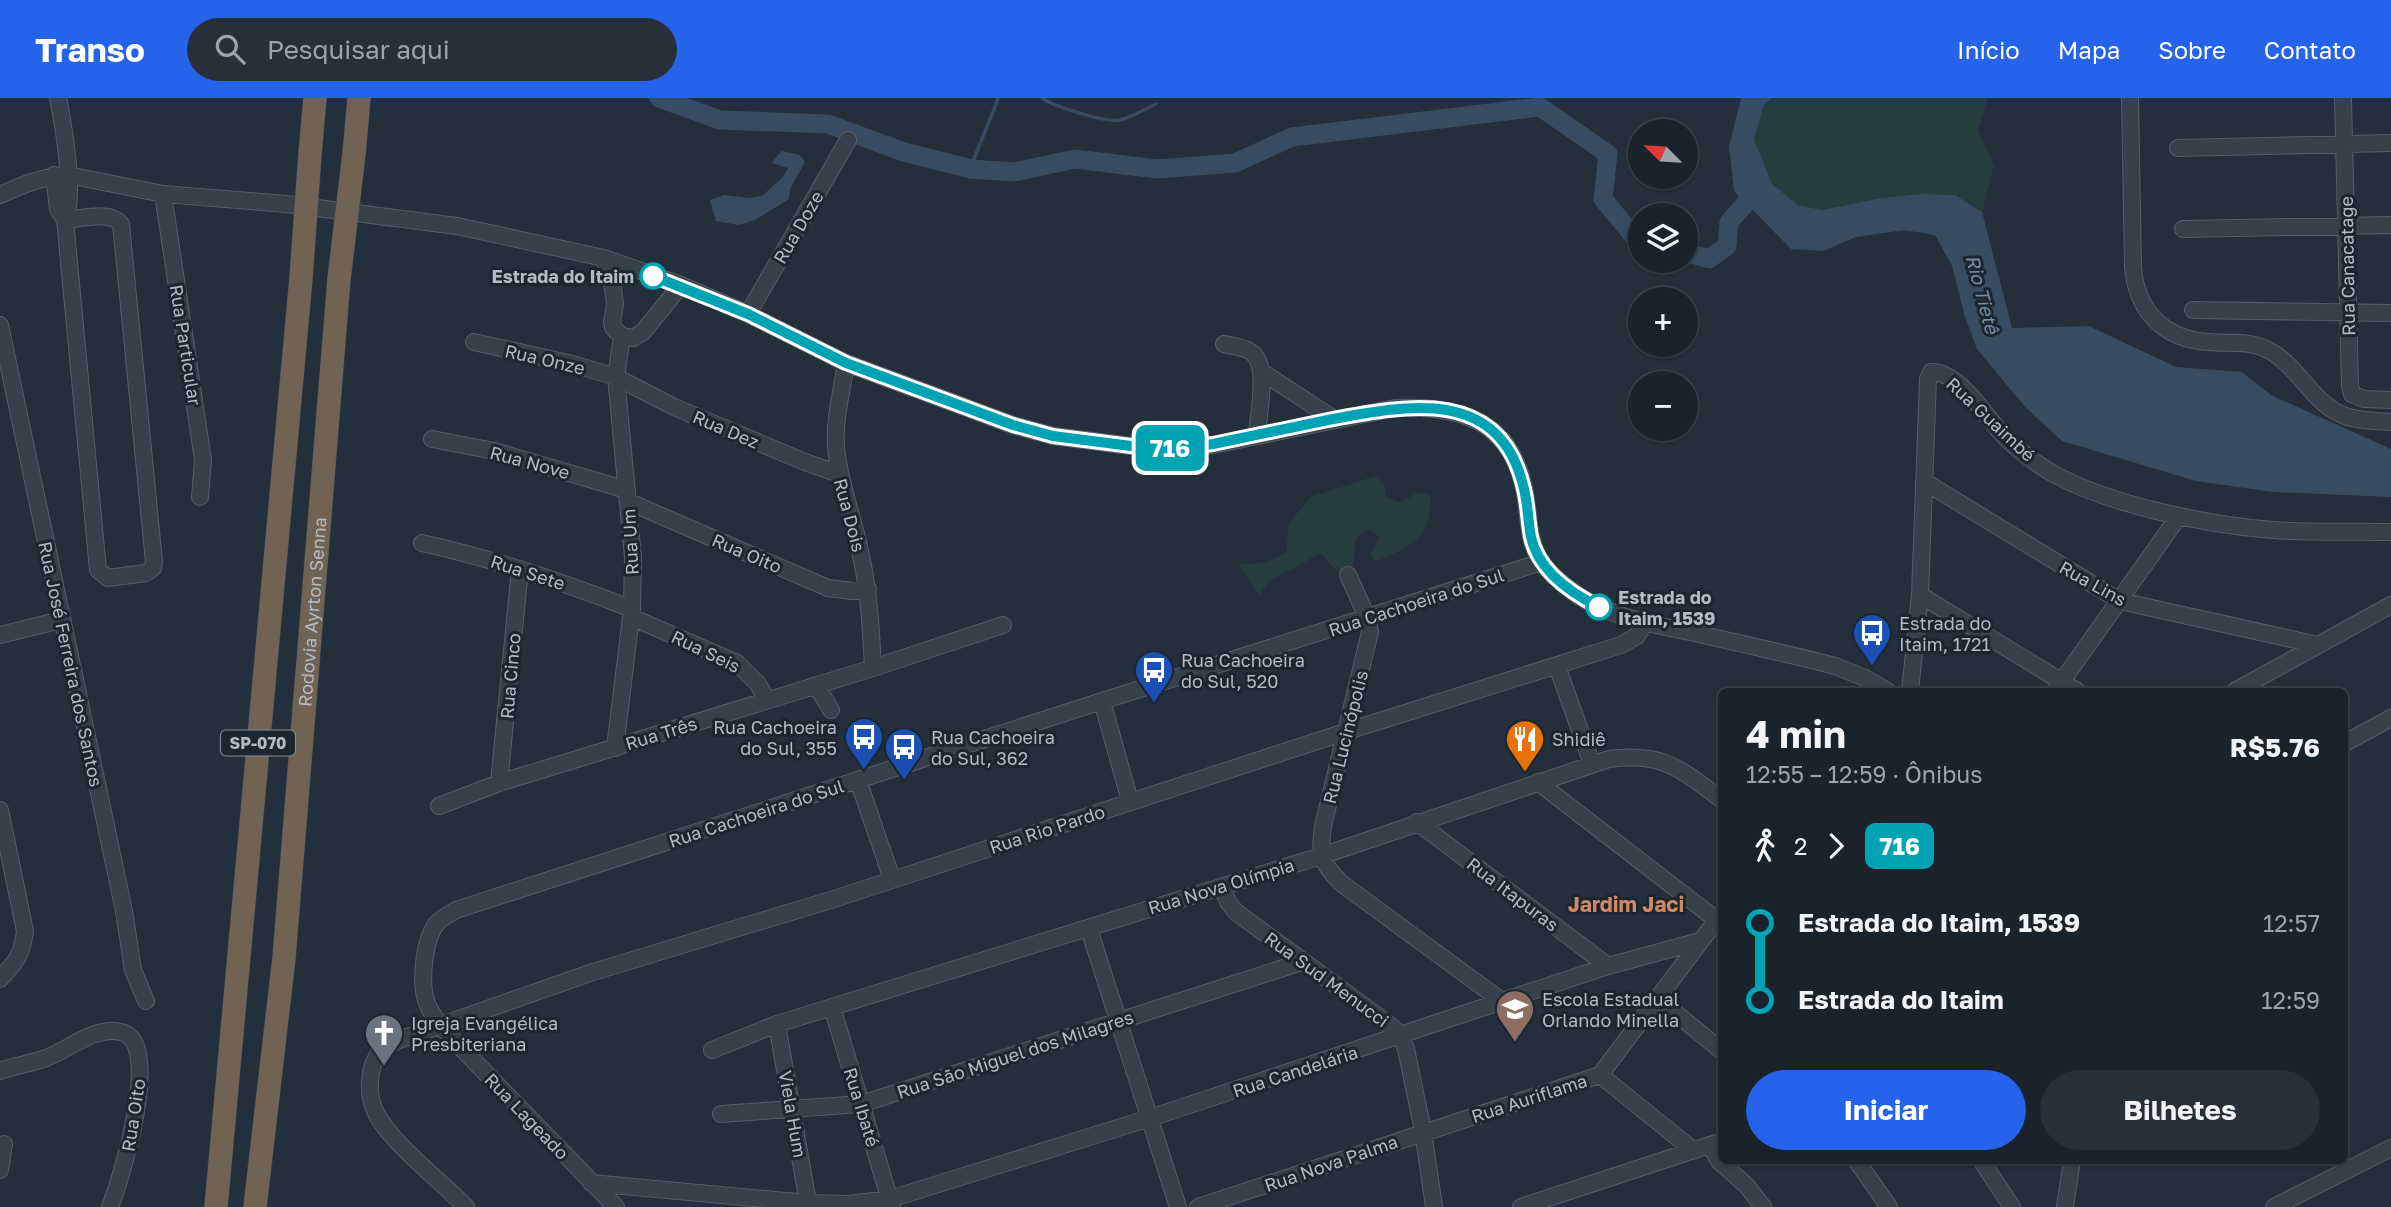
<!DOCTYPE html>
<html lang="pt">
<meta charset="utf-8">
<style>
:root{--surface:#1a232c;--page:#272f38;--text:#f1f3f6;--muted:#9fa4a9;--line:#384048;--accent:#2563eb}
body{margin:0;font-family:"Golos Text",sans-serif;background:var(--page);color:var(--text);height:100vh;display:flex;flex-direction:column;font-size:26px;white-space:nowrap}
*{box-sizing:border-box;margin:0}
p{font-size:23px;color:var(--muted)}
.icon{flex:none;width:38px;height:38px;fill:none;stroke:currentColor;stroke-width:2;stroke-linecap:round;stroke-linejoin:round}
.map{position:relative;flex:1;overflow:hidden}
.sheet{position:absolute;left:1718px;top:590px;width:630px;height:476px;display:flex;flex-direction:column;background:var(--surface);border-radius:10px;box-shadow:0 2px 5px #0004,0 0 0 2px var(--line)}
.sheet>*{flex:none}
.badge{padding:0 14px;border-radius:10px;font-size:24px;line-height:46px}
.needle{width:46px;rotate:294deg}
.fabs{position:absolute;left:1628px;top:21px;display:grid;gap:14px}
.fabs a{display:grid;place-items:center;width:70px;height:70px;border-radius:50%;background:var(--surface);box-shadow:0 2px 5px #0004,0 0 0 2px var(--line);font-size:35px}
.map>.badge{position:absolute;translate:-50% -50%;box-shadow:0 0 0 4px #fff}
.legs{display:flex;align-items:center;gap:10px;height:77px;padding:0 28px;font-size:23px}
.legs p{margin-inline-start:auto}
.summary{display:flex;align-items:center;justify-content:space-between;height:119px;padding:0 28px}
h1{font-size:38px;font-weight:700;line-height:52px}
.button{display:flex;gap:14px;margin-top:auto;padding:14px 28px}
.button a{flex:1;height:80px;border-radius:42px;background:var(--accent);color:#fff;font-size:28px;font-weight:700;line-height:80px;text-align:center}
.button a+a{background:var(--page);color:var(--text)}
ul{padding:0 28px;list-style:none}
li{display:flex;align-items:center;gap:24px;height:77px;font-size:26px}
li i{display:grid;place-items:center;width:10px;height:100%;margin:0 9px;background:currentColor}
li i::after{content:'';width:18px;height:18px;margin:-9px;border:5px solid;border-radius:50%;background:var(--surface)}
li p{margin-inline-start:auto}
li:first-child i{background:linear-gradient(#0000 50%,currentColor 0)}
li:last-child i{background:linear-gradient(currentColor 50%,#0000 0)}
header{display:flex;align-items:center;gap:42px;box-sizing:border-box;height:98px;padding:0 35px;background:var(--accent);color:#fff}
header strong{font-size:33px}
nav{display:flex;gap:38px;margin-inline-start:auto;font-size:24px}
.search{width:490px;height:63px;background:var(--page);display:flex;align-items:center;gap:18px;box-sizing:border-box;padding:0 24px;border-radius:38px;color:var(--muted);font-size:26px}
.map>svg:first-child{display:block}
.green{fill:#263d3d}
.water{fill:#374c61}
.lines{fill:none;stroke-linecap:round;stroke-linejoin:round}
.stream{stroke:#374c61;stroke-width:3.5}
.river{stroke:#374c61;stroke-width:19}
.minor-casing{stroke:#555f69;stroke-width:18}
.highway-casing{stroke:#424c56;stroke-width:24}
.minor{stroke:#37414b;stroke-width:16}
.highway{stroke:#706354;stroke-width:23}
.highway-bridge-casing{stroke:#424c56;stroke-width:24;stroke-linecap:butt}
.highway-bridge{stroke:#706354;stroke-width:23}
.line-1-casing{stroke:#fff;stroke-width:16}
.line-1{stroke:#00a3b4;stroke-width:10}
.stop-1-dot{fill:#fff;stroke:#00a3b4;stroke-width:3.5}
.labels{text-anchor:middle;dominant-baseline:central;stroke-width:6;stroke-linejoin:round;paint-order:stroke}
.shield{fill:#1c2630;stroke:#858f99;stroke-width:2}
.shield-label{font-size:16px;font-weight:bold;fill:#b2bcc6}
.street-label{font-size:18px;fill:#b2bcc6;stroke:#1c2630}
.stop-label{font-size:18px;font-weight:bold;fill:#b2bcc6;stroke:#1c2630;text-anchor:end}
.poi-label{font-size:18px;fill:#b2bcc6;stroke:#1c2630;text-anchor:start}
.water-label{font-size:19px;font-style:italic;fill:#738fa9;stroke:#1c2630}
.quarter-label{font-size:21px;font-weight:bold;fill:#d08a64;stroke:#1c2630}
</style>
<header>
<strong>Transo</strong>
<div class="search"><svg class="icon" aria-label="search" viewBox="0 0 24 24"><circle cx="10" cy="10" r="6"/><path d="M15 15l6 6"/></svg>Pesquisar aqui</div>
<nav><a>Início</a><a>Mapa</a><a>Sobre</a><a>Contato</a></nav>
</header>
<div class="map">
<svg width="2391" height="1109" viewBox="0 0 2391 1109">
<rect width="100%" height="100%" fill="#232f3a"/>
<path class="green" d="M1772,0H1988L1978,32L1994,68L1982,114L1955,97L1921,96L1881,100L1822,112L1798,107L1772,86L1754,41L1764,7Z
M1375,378L1384,385L1387,400L1401,404L1419,394L1430,397C1432,443 1411,448 1375,464L1370,456L1380,440L1369,431C1347,441 1359,454 1352,469L1337,473L1320,455C1311,459 1304,466 1294,470C1278,477 1267,482 1259,498L1239,466L1265,465L1287,454L1288,426L1311,399Z"/>
<path class="water" d="M1741,0H1772L1764,7L1754,41L1772,86L1798,107L1822,112L1881,100L1921,96L1955,97L1982,114L2012,230L2089,228L2176,269L2242,274L2271,297L2391,351V399L2273,394L2196,383L2062,343L2026,310L1977,251L1965,219L1952,168L1935,137L1904,132L1856,139L1823,153L1791,151L1734,93L1729,48Z
M782,53L800,57L805,64L790,91L789,101L755,122L739,127L716,123L710,102L724,97L749,100L762,98L783,79L788,70L771,65Z"/>
<g class="lines">
<path class="stream" d="M1042,0C1053,8 1106,25 1120,22C1132,19 1145,11 1156,6
M971,71C978,46 990,25 998,0"/>
<path class="river" d="M659,0L720,22L828,26L904,54L971,71L1014,74L1075,61L1157,71L1235,65L1292,39L1540,9L1608,56L1603,101L1636,141L1640,142
M1685,154L1709,161L1727,148L1729,124L1753,97"/>
<g class="minor-casing">
<path id="minor" d="M58,0C64,30 75,95 65,122L98,472L108,480L146,475L153,470L154,464L121,126C110,112 81,121 65,122
M2130,0L2133,168C2136,212 2163,241 2208,244C2228,246 2248,242 2266,251C2299,266 2313,309 2348,319C2362,323 2377,323 2391,324
M2343,0L2350,288L2352,296L2364,301L2391,302
M2178,50L2391,45
M54,77L58,111L65,122
M163,96L203,362L200,399
M0,97C22,87 43,78 68,77L163,96L286,106L457,128L604,160L681,187L748,216L846,265L1013,327L1053,338L1131,348L1183,350L1213,347L1395,310C1462,307 1512,323 1525,395C1529,418 1528,442 1540,462C1549,476 1566,489 1579,498C1613,520 1656,527 1695,535C1742,546 1789,556 1835,568L1865,580L1887,593
M2183,131L2391,127
M604,160L613,190L615,206L612,224L613,230L622,238L633,240L643,234L681,187
M2193,212L2391,215
M748,216L848,42
M0,227L124,813L133,872L146,903
M474,244L573,266L616,279L674,309L805,364L839,376
M1224,246C1232,248 1244,249 1251,254C1270,266 1258,316 1257,337
M846,265C842,293 834,321 836,349C839,385 853,418 860,453C869,492 871,530 873,570
M1262,274L1334,321
M432,341L494,353L627,392
M1925,384L2120,503L2318,547
M629,404L828,490L852,493L868,491
M422,445C494,461 563,484 632,511
M1348,477L1367,519L1370,534L1323,728C1319,756 1320,764 1341,785L1503,904
M1920,497L2077,593
M631,519L737,565L758,586L767,602
M0,537L61,522
M1557,568L1592,666
M813,588L821,595L831,612
M1910,593L1920,497L1928,281L1931,274C1960,273 1986,320 2005,339C2019,353 2035,365 2052,375C2109,407 2208,427 2273,432C2312,435 2352,433 2391,434
M2055,593L2179,418
M2235,593L2391,507
M1102,603L1130,703
M2345,645L2391,620
M615,650L632,511L633,459L616,279L622,238
M858,682L892,781
M1538,684L1722,826
M499,685L520,471
M439,708L499,685L873,570L1003,527
M0,712L25,833C22,857 16,864 0,881
M1417,724L1608,868
M1222,789L1228,804L1236,814L1391,928L1401,938L1406,951L1423,1033L1434,1109
M1089,831L1178,1109
M1657,900L1722,953
M832,909L892,1109
M777,926L808,1105
M712,952L777,926L1321,758L1609,661C1664,654 1680,671 1722,702
M0,973C15,968 32,965 46,960C70,951 94,928 121,934C164,943 121,1081 110,1109
M1600,977L1722,815
M1600,977L1693,1052
M721,1016L861,1006L1302,864
M1710,1047L1719,1063L1747,1088L1763,1109
M1856,1062L1889,1109
M1981,1062L2012,1109
M0,1072L4,1046
M591,1085L808,1105L848,1106L890,1101L1150,1020L1608,868L1700,843
M466,1109C442,1084 390,1044 376,1015C367,997 367,969 381,953C386,948 393,945 399,942L593,874L834,801L1348,633L1621,547L1637,538L1645,524
M616,1109L439,927C435,919 428,911 426,902C420,883 424,841 437,825C442,820 449,816 456,812L1102,603L1542,464
M1198,1109L1600,977
M1521,1109L1722,1043
M2065,1109L2072,1062
M2274,1109L2391,1050"/>
</g>
<g class="highway-casing">
<g id="highway">
<path d="M310,56L315,0"/>
<path d="M354,56L359,0"/>
<path d="M216,1109L301,180"/>
<path id="s1" d="M255,1109L284,860L339,181"/>
</g>
</g>
<use href="#minor" class="minor"/>
<use href="#highway" class="highway"/>
<g class="highway-bridge-casing">
<path id="highway-bridge" d="M301,180L310,56
M339,181L354,56"/>
</g>
<use href="#highway-bridge" class="highway-bridge"/>
</g>
<g class="lines">
<g class="line-1-casing">
<path id="line-1" d="M653,178L748,216L846,265L1013,327L1053,338L1131,348L1183,350L1213,346C1251,338 1289,330 1328,322C1407,307 1501,288 1524,391C1528,407 1528,423 1531,439C1538,472 1571,495 1599,509"/>
</g>
<use href="#line-1" class="line-1"/>
</g>
<defs>
<g id="bus-pin" transform="scale(2.0125)"><path d="M0 17L-7.5 6A9.5 9.5 0 1 1 7.5 6Z" fill="#1a4fb4" stroke="#1c2630"/><path d="M-5-6H5V4H4V6H2V4H-2V6H-4V4H-5ZM-3.5-4V0h7V-4ZM-3.5 1.2v1.5H-2V1.2ZM2 1.2v1.5H3.5V1.2Z" fill="#fff"/></g>
<g id="restaurant-pin" transform="scale(2.0125)"><path d="M0 17L-7.5 6A9.5 9.5 0 1 1 7.5 6Z" fill="#e8710a" stroke="#1c2630"/><path d="M-5-6h1v4h1v-4h1v4h1v-4h1v5L-1.5 .5V6h-2V.5L-5-1ZM5-6V6H3V1.5H1.5Q1.5-4 5-6Z" fill="#fff"/></g>
<g id="school-pin" transform="scale(2.0125)"><path d="M0 17L-7.5 6A9.5 9.5 0 1 1 7.5 6Z" fill="#8d6e63" stroke="#1c2630"/><path d="M0-5L7-2L0 1L-7-2ZM-4 1L0 2.5L4 1V4Q0 6-4 4Z" fill="#fff"/></g>
<g id="church-pin" transform="scale(2.0125)"><path d="M0 17L-7.5 6A9.5 9.5 0 1 1 7.5 6Z" fill="#6b7280" stroke="#1c2630"/><path d="M-1.2-6h2.4v3.5h3.3v2.4h-3.3V6h-2.4V-.1h-3.3v-2.4h3.3Z" fill="#fff"/></g>
</defs>
<g fill-rule="evenodd">
<use href="#bus-pin" x="1872" y="535"/>
<use href="#bus-pin" x="1154" y="572"/>
<use href="#bus-pin" x="864" y="639"/>
<use href="#restaurant-pin" x="1525" y="641"/>
<use href="#bus-pin" x="904" y="649"/>
<use href="#school-pin" x="1515" y="911"/>
<use href="#church-pin" x="384" y="935"/>
</g>
<g class="stop-1-dot">
<circle cx="653" cy="178" r="12"/>
<circle cx="1599" cy="509" r="12"/>
</g>
<g class="labels">
<rect class="shield" x="221" y="632.5" width="74" height="25" rx="5"/>
<g class="shield-label">
<text x="258" y="645">SP-070</text>
</g>
<g class="street-label">
<text transform="translate(798 129) rotate(-60)">Rua Doze</text>
<text transform="translate(2347 168) rotate(-91)">Rua Canacatage</text>
<text transform="translate(186 247) rotate(81)">Rua Particular</text>
<text transform="translate(545 261) rotate(13)">Rua Onze</text>
<text transform="translate(1991 321) rotate(43)">Rua Guaimbé</text>
<text transform="translate(726 331) rotate(23)">Rua Dez</text>
<text transform="translate(530 364) rotate(15)">Rua Nove</text>
<text transform="translate(850 417) rotate(75)">Rua Dois</text>
<text transform="translate(630 444) rotate(-93)">Rua Um</text>
<text transform="translate(747 455) rotate(23)">Rua Oito</text>
<text transform="translate(528 474) rotate(18)">Rua Sete</text>
<text transform="translate(2093 485) rotate(29)">Rua Lins</text>
<text transform="translate(1416 504) rotate(-18)">Rua Cachoeira do Sul</text>
<text stroke="none"><textPath href="#s1" startOffset="598">Rodovia Ayrton Senna</textPath></text>
<text transform="translate(706 553) rotate(26)">Rua Seis</text>
<text transform="translate(71 566) rotate(78)">Rua José Ferreira dos Santos</text>
<text transform="translate(510 578) rotate(-85)">Rua Cinco</text>
<text transform="translate(661 635) rotate(-17)">Rua Três</text>
<text transform="translate(1345 639) rotate(-76)">Rua Lucinópolis</text>
<text transform="translate(756 715) rotate(-18)">Rua Cachoeira do Sul</text>
<text transform="translate(1047 731) rotate(-18)">Rua Rio Pardo</text>
<text transform="translate(1221 788) rotate(-17)">Rua Nova Olímpia</text>
<text transform="translate(1513 796) rotate(37)">Rua Itapuras</text>
<text transform="translate(1327 881) rotate(36)">Rua Sud Menucci</text>
<text transform="translate(1015 956) rotate(-18)">Rua São Miguel dos Milagres</text>
<text transform="translate(1295 973) rotate(-18)">Rua Candelária</text>
<text transform="translate(1529 1000) rotate(-18)">Rua Auriflama</text>
<text transform="translate(862 1009) rotate(73)">Rua Ibaté</text>
<text transform="translate(793 1016) rotate(80)">Viela Hum</text>
<text transform="translate(133 1017) rotate(-81)">Rua Oito</text>
<text transform="translate(527 1018) rotate(46)">Rua Lageado</text>
<text transform="translate(1331 1065) rotate(-19)">Rua Nova Palma</text>
</g>
<g class="stop-label">
<text x="634" y="178">Estrada do Itaim</text>
<text x="1618" y="499" text-anchor="start">Estrada do<tspan x="1618" dy="21">Itaim, 1539</tspan></text>
</g>
<g class="poi-label">
<text x="1899" y="525">Estrada do<tspan x="1899" dy="21">Itaim, 1721</tspan></text>
<text x="1181" y="562">Rua Cachoeira<tspan x="1181" dy="21">do Sul, 520</tspan></text>
<text x="837" y="629" text-anchor="end">Rua Cachoeira<tspan x="837" dy="21">do Sul, 355</tspan></text>
<text x="931" y="639">Rua Cachoeira<tspan x="931" dy="21">do Sul, 362</tspan></text>
<text x="1552" y="641">Shidiê</text>
<text x="1542" y="901">Escola Estadual<tspan x="1542" dy="21">Orlando Minella</tspan></text>
<text x="411" y="925">Igreja Evangélica<tspan x="411" dy="21">Presbiteriana</tspan></text>
</g>
<g class="water-label">
<text transform="translate(1983 196) rotate(75)">Rio Tietê</text>
</g>
<g class="quarter-label">
<text x="1626" y="806">Jardim Jaci</text>
</g>
</g>
</svg>
<div class="fabs">
<a><svg class="needle" viewBox="-14 -14 28 28"><path d="M0-13l5 13h-10z" fill="#e53935"/><path d="M0 13l5-13h-10z" fill="#9fa4a9"/></svg></a>
<a><svg class="icon" aria-label="layers" viewBox="0 0 24 24"><path d="M12 4l9 5-9 5-9-5zM3 14l9 5 9-5"/></svg></a>
<a>+</a>
<a>−</a>
</div>
<b class="badge" style="left:1170px;top:350px;background:#00a3b4;color:#fff">716</b>
<section class="sheet">
<div class="summary"><div><h1>4 min</h1><p>12:55 – 12:59 · Ônibus</p></div><b>R$5.76</b></div>
<div class="legs"><svg class="icon" aria-label="walk" viewBox="0 0 24 24"><circle cx="13" cy="4" r="2"/><path d="M13 8l-2 6 4 7M11 14l-3 7M7 12l3-4h3l4 4"/></svg>2<svg class="icon" aria-label="forward" viewBox="0 0 24 24"><path d="M9 5l7 7-7 7"/></svg><b class="badge" style="background:#00a3b4;color:#fff">716</b></div>
<ul>
<li><i style="color:#00a3b4"></i><b>Estrada do Itaim, 1539</b><p>12:57</p></li>
<li><i style="color:#00a3b4"></i><b>Estrada do Itaim</b><p>12:59</p></li>
</ul>
<div class="button"><a>Iniciar</a><a>Bilhetes</a></div>
</section>
</div>
